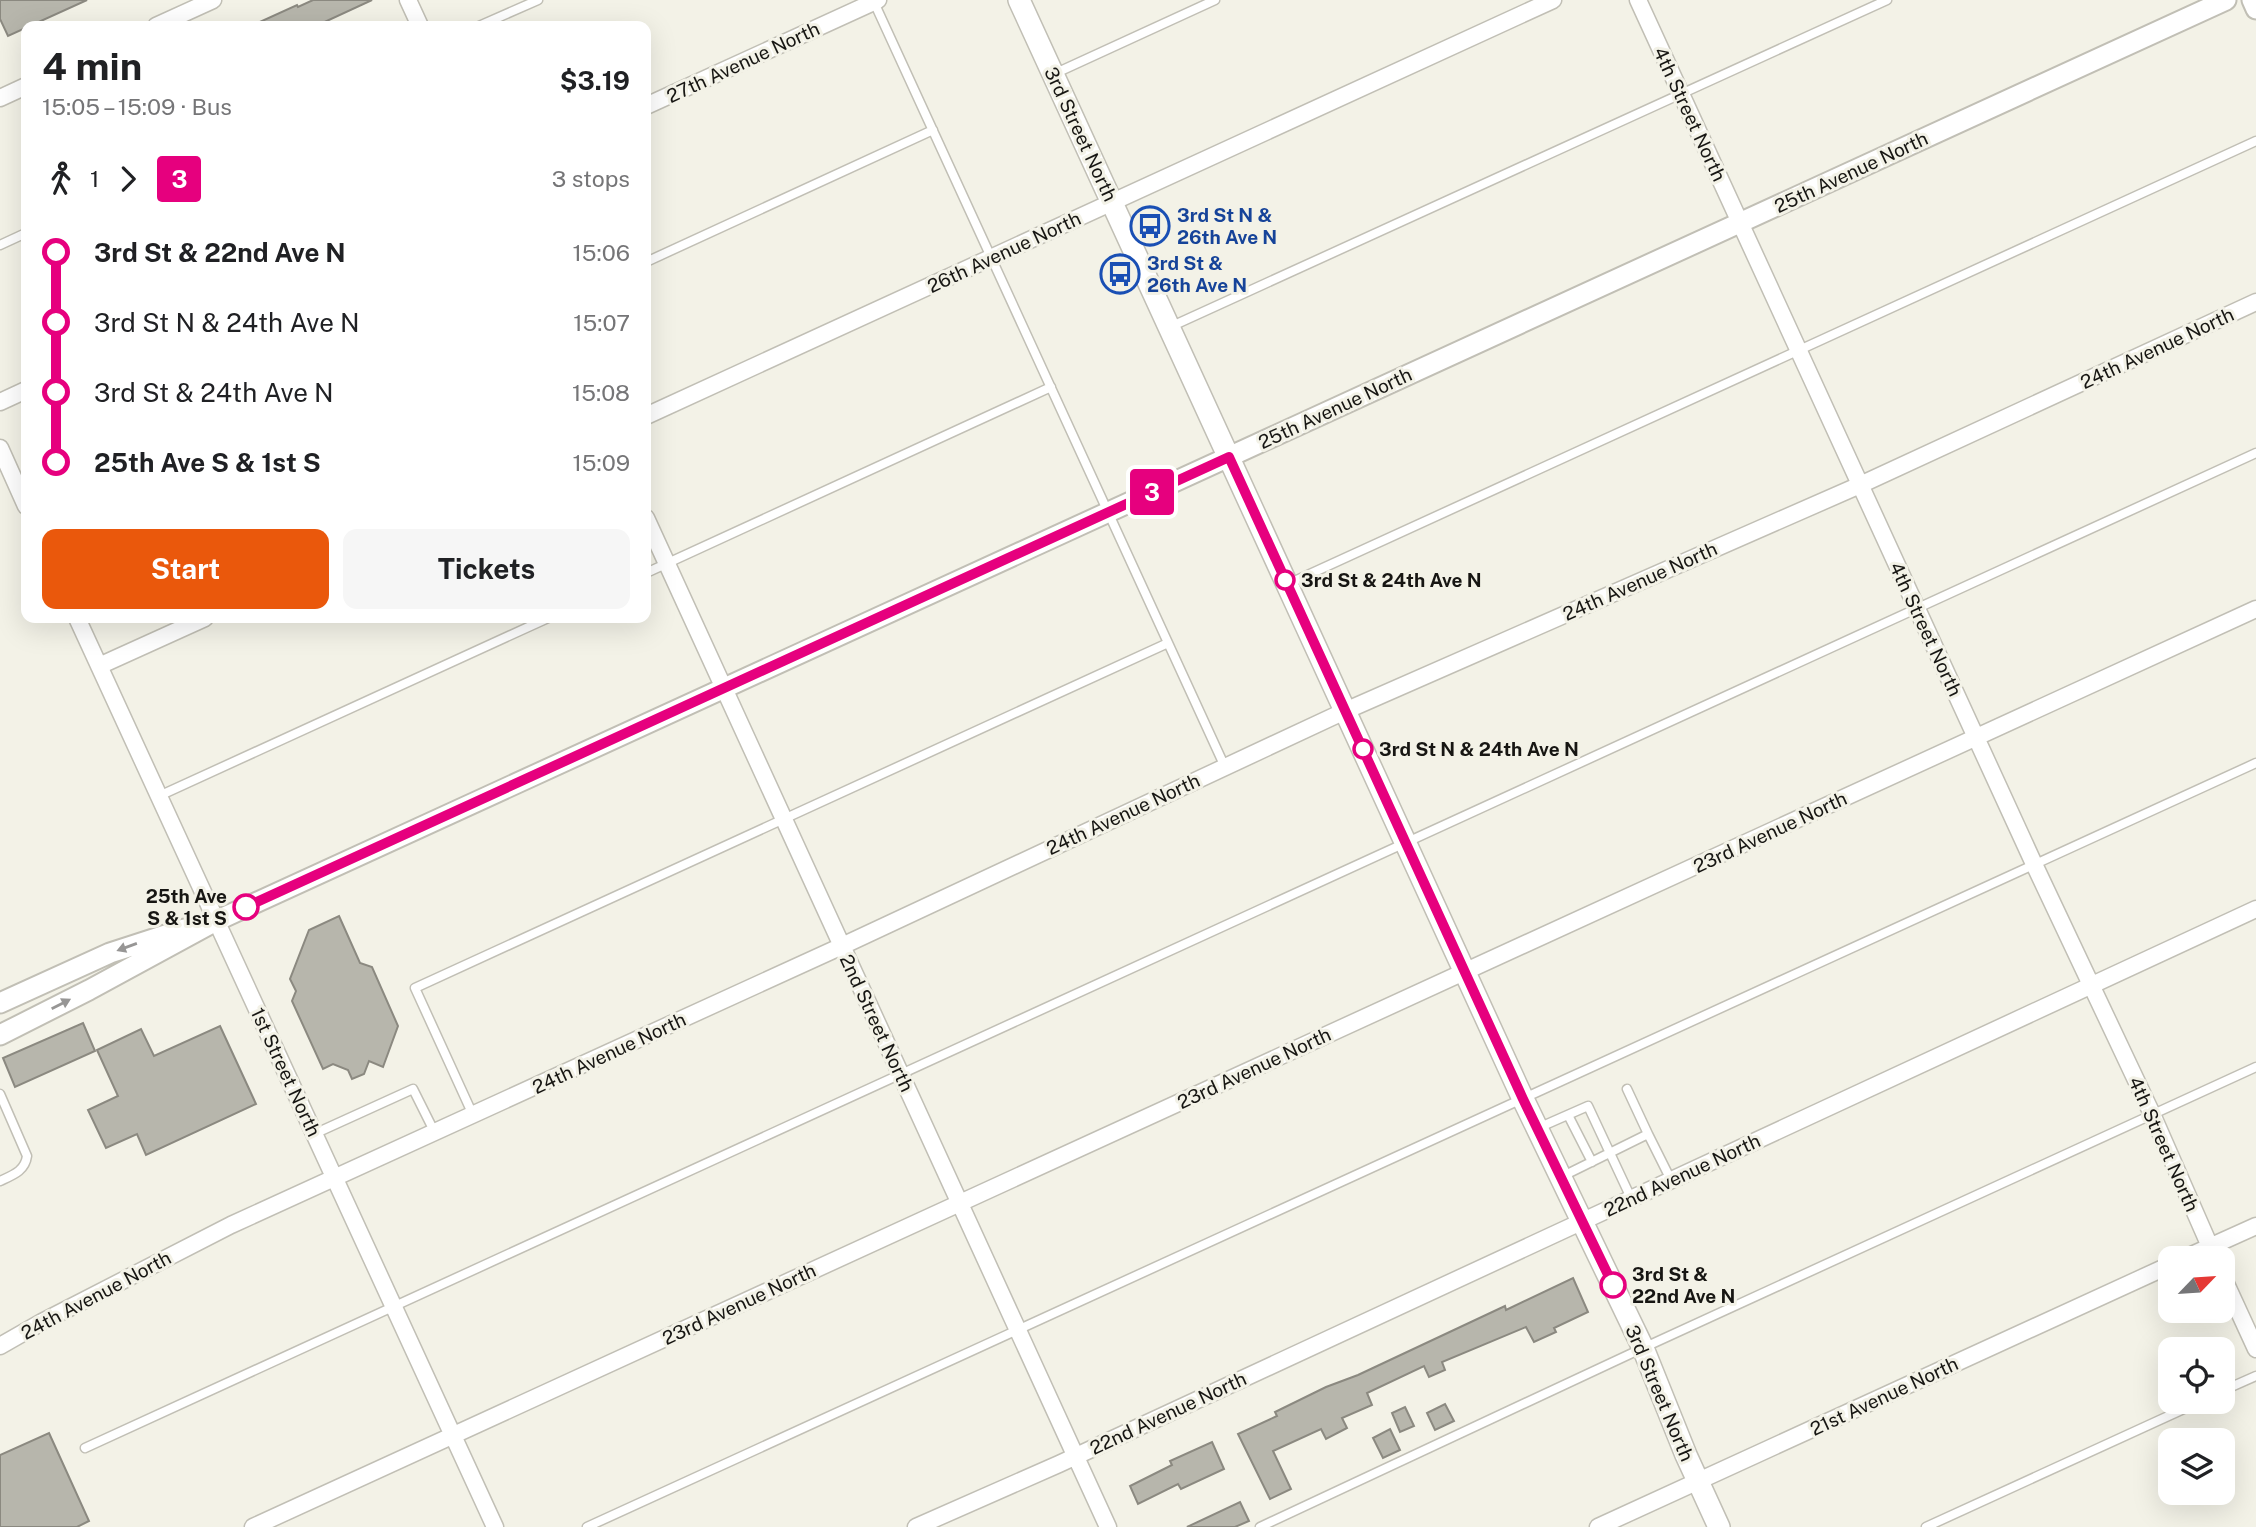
<!DOCTYPE html>
<meta charset="utf-8">
<style>
:root{--surface:#fff;--page:#f6f6f6;--text:#202124;--muted:#757577;--accent:#ea580c}
body{margin:0;font-family:"Public Sans",sans-serif;background:var(--page);color:var(--text);height:100vh;display:flex;flex-direction:column;font-size:26px;white-space:nowrap}
*{box-sizing:border-box;margin:0}
p{font-size:23px;color:var(--muted)}
.icon{flex:none;width:38px;height:38px;fill:none;stroke:currentColor;stroke-width:2;stroke-linecap:round;stroke-linejoin:round}
.map{position:relative;flex:1;overflow:hidden}
.drawer{position:absolute;left:21px;top:21px;width:630px;height:602px;display:flex;flex-direction:column;background:var(--surface);border-radius:14px;box-shadow:0 7px 28px #0002}
.drawer>*{flex:none}
.badge{padding:0 14px;border-radius:5px;font-size:24px;line-height:46px}
.needle{width:46px;rotate:65deg}
.controls{position:absolute;left:2158px;top:1246px;display:grid;gap:14px}
.controls a{display:grid;place-items:center;width:77px;height:77px;border-radius:14px;background:var(--surface);box-shadow:0 7px 28px #0002;font-size:35px}
.map>.badge{position:absolute;translate:-50% -50%;box-shadow:0 0 0 4px #fff}
.legs{display:flex;align-items:center;gap:10px;height:77px;padding:0 21px;font-size:23px}
.legs p{margin-inline-start:auto}
.summary{display:flex;align-items:center;justify-content:space-between;height:119px;padding:0 21px}
h1{font-size:38px;font-weight:700;line-height:52px}
.primary-button{display:flex;gap:14px;margin-top:auto;padding:14px 21px}
.primary-button a{flex:1;height:80px;border-radius:14px;background:var(--accent);color:#fff;font-size:28px;font-weight:700;line-height:80px;text-align:center}
.primary-button a+a{background:var(--page);color:var(--text)}
ul{padding:0 21px;list-style:none}
li{display:flex;align-items:center;gap:24px;height:70px;font-size:26px}
li i{display:grid;place-items:center;width:10px;height:100%;margin:0 9px;background:currentColor}
li i::after{content:'';width:18px;height:18px;margin:-9px;border:5px solid;border-radius:50%;background:var(--surface)}
li p{margin-inline-start:auto}
li:first-child i{background:linear-gradient(#0000 50%,currentColor 0)}
li:last-child i{background:linear-gradient(currentColor 50%,#0000 0)}
.map>svg:first-child{display:block}
.building{fill:#b7b6ac;stroke:#8b8980;stroke-width:2}
.lines{fill:none;stroke-linecap:round;stroke-linejoin:round}
.service-casing{stroke:#c1bfb5;stroke-width:11}
.minor-casing{stroke:#c1bfb5;stroke-width:19}
.tertiary-casing{stroke:#c1bfb5;stroke-width:23}
.secondary-casing{stroke:#c1bfb5;stroke-width:24}
.service{stroke:#fff;stroke-width:8}
.minor{stroke:#fff;stroke-width:16}
.tertiary{stroke:#fff;stroke-width:19}
.secondary{stroke:#fff;stroke-width:21}
.oneway{fill:#979695}
.line-1-casing{stroke:#fff;stroke-width:16}
.line-1{stroke:#e6007e;stroke-width:10}
.stop-1-dot{fill:#fff;stroke:#e6007e;stroke-width:3.5}
.labels{text-anchor:middle;dominant-baseline:central;stroke-width:6;stroke-linejoin:round;paint-order:stroke}
.street-label{font-size:19px;fill:#171613;stroke:#f3f2e7}
.transit-label{font-size:19px;font-weight:bold;fill:#164399;stroke:#f3f2e7;text-anchor:start}
.stop-label{font-size:19px;font-weight:bold;fill:#171613;stroke:#f3f2e7;text-anchor:start}
</style>
<div class="map">
<svg width="2256" height="1527" viewBox="0 0 2256 1527">
<rect width="100%" height="100%" fill="#f3f2e7"/>
<path class="building" d="M0,0H87L8,36L0,19Z
M313,0H372L316,26H251L297,5L298,7Z
M339,916L360,963L372,967L398,1026L383,1067L369,1061L364,1074L352,1079L348,1070L333,1064L323,1069L292,1001L296,991L290,979L309,930Z
M83,1023L95,1051L15,1087L3,1058Z
M220,1026L256,1104L146,1155L137,1134L106,1148L88,1110L118,1096L97,1050L141,1029L154,1056Z
M1573,1278L1588,1312L1554,1328L1556,1332L1534,1342L1526,1327L1442,1362L1445,1370L1429,1377L1424,1366L1367,1393L1372,1405L1342,1418L1347,1428L1326,1439L1321,1429L1273,1451L1291,1489L1270,1499L1238,1434L1277,1416L1275,1412L1326,1387L1358,1375L1505,1306L1506,1310Z
M1445,1404L1454,1421L1435,1430L1427,1413Z
M1405,1407L1414,1426L1400,1432L1392,1413Z
M1390,1429L1400,1450L1383,1458L1373,1438Z
M49,1433L89,1521L77,1527H0V1455Z
M1212,1442L1224,1469L1181,1489L1178,1484L1138,1504L1130,1486L1172,1465L1170,1461Z
M1240,1502L1249,1521L1235,1527H1187Z"/>
<g class="lines">
<g class="service-casing">
<path id="service" d="M873,0L1225,767
M479,26L538,0
M1056,73L1215,0
M0,245L26,233
M646,262L933,130
M1170,327L1887,0
M646,573L1051,387
M1288,584L2256,141
M159,796L548,618
M1627,1089L1648,1134
M0,1094L27,1156C25,1171 13,1175 0,1181
M473,1115L415,988L1168,643
M1568,1115L1592,1162
M1538,1128L1588,1106L1631,1198
M314,1134L413,1089L435,1133
M1561,1177L1648,1134L1671,1180
M2222,1391L2256,1376
M85,1448L2256,453
M587,1527L2256,763
M1260,1527L1643,1348L2256,1067
M1926,1527L2199,1402"/>
</g>
<g class="minor-casing">
<path id="minor" d="M408,0L420,26
M1638,0L2034,864L2152,1114L2215,1258
M156,26L213,0
M0,98L26,86
M646,106L878,0
M0,402L26,390
M646,416L1553,0
M0,448L26,506
M646,518L1108,1527
M77,618L495,1527
M99,666L205,618
M2185,1258L2256,1226
M2222,1275L2256,1349
M0,1346L42,1322L231,1225L842,946L1345,711L1860,485L2256,302
M253,1527L2256,609
M916,1527L1059,1464L2256,909
M1598,1527L2170,1265"/>
</g>
<g class="tertiary-casing">
<path id="tertiary" d="M2252,0L2256,9
M0,1003L110,953L184,929
M0,1035L89,990L216,921L2226,0"/>
</g>
<g class="secondary-casing">
<path id="secondary" d="M1019,0L1523,1099L1643,1348L1686,1455L1719,1527"/>
</g>
<use href="#service" class="service"/>
<use href="#minor" class="minor"/>
<use href="#tertiary" class="tertiary"/>
<use href="#secondary" class="secondary"/>
</g>
<defs><path id="oneway-solid" d="M-6-.8H1V-3.2L6.5 0L1 3.2V.8H-6Z" transform="scale(1.75)"/></defs>
<g class="oneway">
<use href="#oneway-solid" transform="translate(127 947) rotate(160)"/>
<use href="#oneway-solid" transform="translate(61 1004) rotate(-27)"/>
</g>
<g class="lines">
<g class="line-1-casing">
<path id="line-1" d="M246,907L1229,457L1523,1099L1613,1285"/>
</g>
<use href="#line-1" class="line-1"/>
</g>
<defs>
<g id="bus-ring" transform="scale(2.0125)"><circle r="9.5" fill="#f3f2e7" stroke="#1a4fb4" stroke-width="1.5"/><path d="M-5-6H5V4H4V6H2V4H-2V6H-4V4H-5ZM-3.5-4V0h7V-4ZM-3.5 1.2v1.5H-2V1.2ZM2 1.2v1.5H3.5V1.2Z" fill="#1a4fb4"/></g>
</defs>
<g fill-rule="evenodd">
<use href="#bus-ring" x="1150" y="226"/>
<use href="#bus-ring" x="1120" y="274"/>
</g>
<g class="stop-1-dot">
<circle cx="1285" cy="580" r="9"/>
<circle cx="1363" cy="749" r="9"/>
<circle cx="246" cy="907" r="12"/>
<circle cx="1613" cy="1285" r="12"/>
</g>
<g class="labels">
<g class="street-label">
<text transform="translate(743 62) rotate(-25)">27th Avenue North</text>
<text transform="translate(1690 114) rotate(65)">4th Street North</text>
<text transform="translate(1081 134) rotate(65)">3rd Street North</text>
<text transform="translate(1851 172) rotate(-25)">25th Avenue North</text>
<text transform="translate(1004 252) rotate(-25)">26th Avenue North</text>
<text transform="translate(2157 348) rotate(-25)">24th Avenue North</text>
<text transform="translate(1335 408) rotate(-25)">25th Avenue North</text>
<text transform="translate(1640 581) rotate(-24)">24th Avenue North</text>
<text transform="translate(1926 629) rotate(65)">4th Street North</text>
<text transform="translate(1123 814) rotate(-25)">24th Avenue North</text>
<text transform="translate(1770 832) rotate(-25)">23rd Avenue North</text>
<text transform="translate(877 1023) rotate(65)">2nd Street North</text>
<text transform="translate(609 1053) rotate(-25)">24th Avenue North</text>
<text transform="translate(1254 1068) rotate(-25)">23rd Avenue North</text>
<text transform="translate(286 1072) rotate(65)">1st Street North</text>
<text transform="translate(2164 1144) rotate(66)">4th Street North</text>
<text transform="translate(1682 1175) rotate(-25)">22nd Avenue North</text>
<text transform="translate(96 1295) rotate(-28)">24th Avenue North</text>
<text transform="translate(739 1304) rotate(-25)">23rd Avenue North</text>
<text transform="translate(1660 1393) rotate(67)">3rd Street North</text>
<text transform="translate(1884 1396) rotate(-25)">21st Avenue North</text>
<text transform="translate(1168 1413) rotate(-25)">22nd Avenue North</text>
</g>
<g class="transit-label">
<text x="1177" y="215">3rd St N &amp;<tspan x="1177" dy="22">26th Ave N</tspan></text>
<text x="1147" y="263">3rd St &amp;<tspan x="1147" dy="22">26th Ave N</tspan></text>
</g>
<g class="stop-label">
<text x="1301" y="580">3rd St &amp; 24th Ave N</text>
<text x="1379" y="749">3rd St N &amp; 24th Ave N</text>
<text x="227" y="896" text-anchor="end">25th Ave<tspan x="227" dy="22">S &amp; 1st S</tspan></text>
<text x="1632" y="1274">3rd St &amp;<tspan x="1632" dy="22">22nd Ave N</tspan></text>
</g>
</g>
</svg>
<div class="controls">
<a><svg class="needle" viewBox="-14 -14 28 28"><path d="M0-13l5 13h-10z" fill="#e53935"/><path d="M0 13l5-13h-10z" fill="#757577"/></svg></a>
<a><svg class="icon" aria-label="locate" viewBox="0 0 24 24"><circle cx="12" cy="12" r="6"/><path d="M12 2v4M12 18v4M2 12h4M18 12h4"/></svg></a>
<a><svg class="icon" aria-label="layers" viewBox="0 0 24 24"><path d="M12 4l9 5-9 5-9-5zM3 14l9 5 9-5"/></svg></a>
</div>
<b class="badge" style="left:1152px;top:492px;background:#e6007e;color:#fff">3</b>
<section class="drawer">
<div class="summary"><div><h1>4 min</h1><p>15:05 – 15:09 · Bus</p></div><b>$3.19</b></div>
<div class="legs"><svg class="icon" aria-label="walk" viewBox="0 0 24 24"><circle cx="13" cy="4" r="2"/><path d="M13 8l-2 6 4 7M11 14l-3 7M7 12l3-4h3l4 4"/></svg>1<svg class="icon" aria-label="forward" viewBox="0 0 24 24"><path d="M9 5l7 7-7 7"/></svg><b class="badge" style="background:#e6007e;color:#fff">3</b><p>3 stops</p></div>
<ul>
<li><i style="color:#e6007e"></i><b>3rd St &amp; 22nd Ave N</b><p>15:06</p></li>
<li><i style="color:#e6007e"></i><span>3rd St N &amp; 24th Ave N</span><p>15:07</p></li>
<li><i style="color:#e6007e"></i><span>3rd St &amp; 24th Ave N</span><p>15:08</p></li>
<li><i style="color:#e6007e"></i><b>25th Ave S &amp; 1st S</b><p>15:09</p></li>
</ul>
<div class="primary-button"><a>Start</a><a>Tickets</a></div>
</section>
</div>
